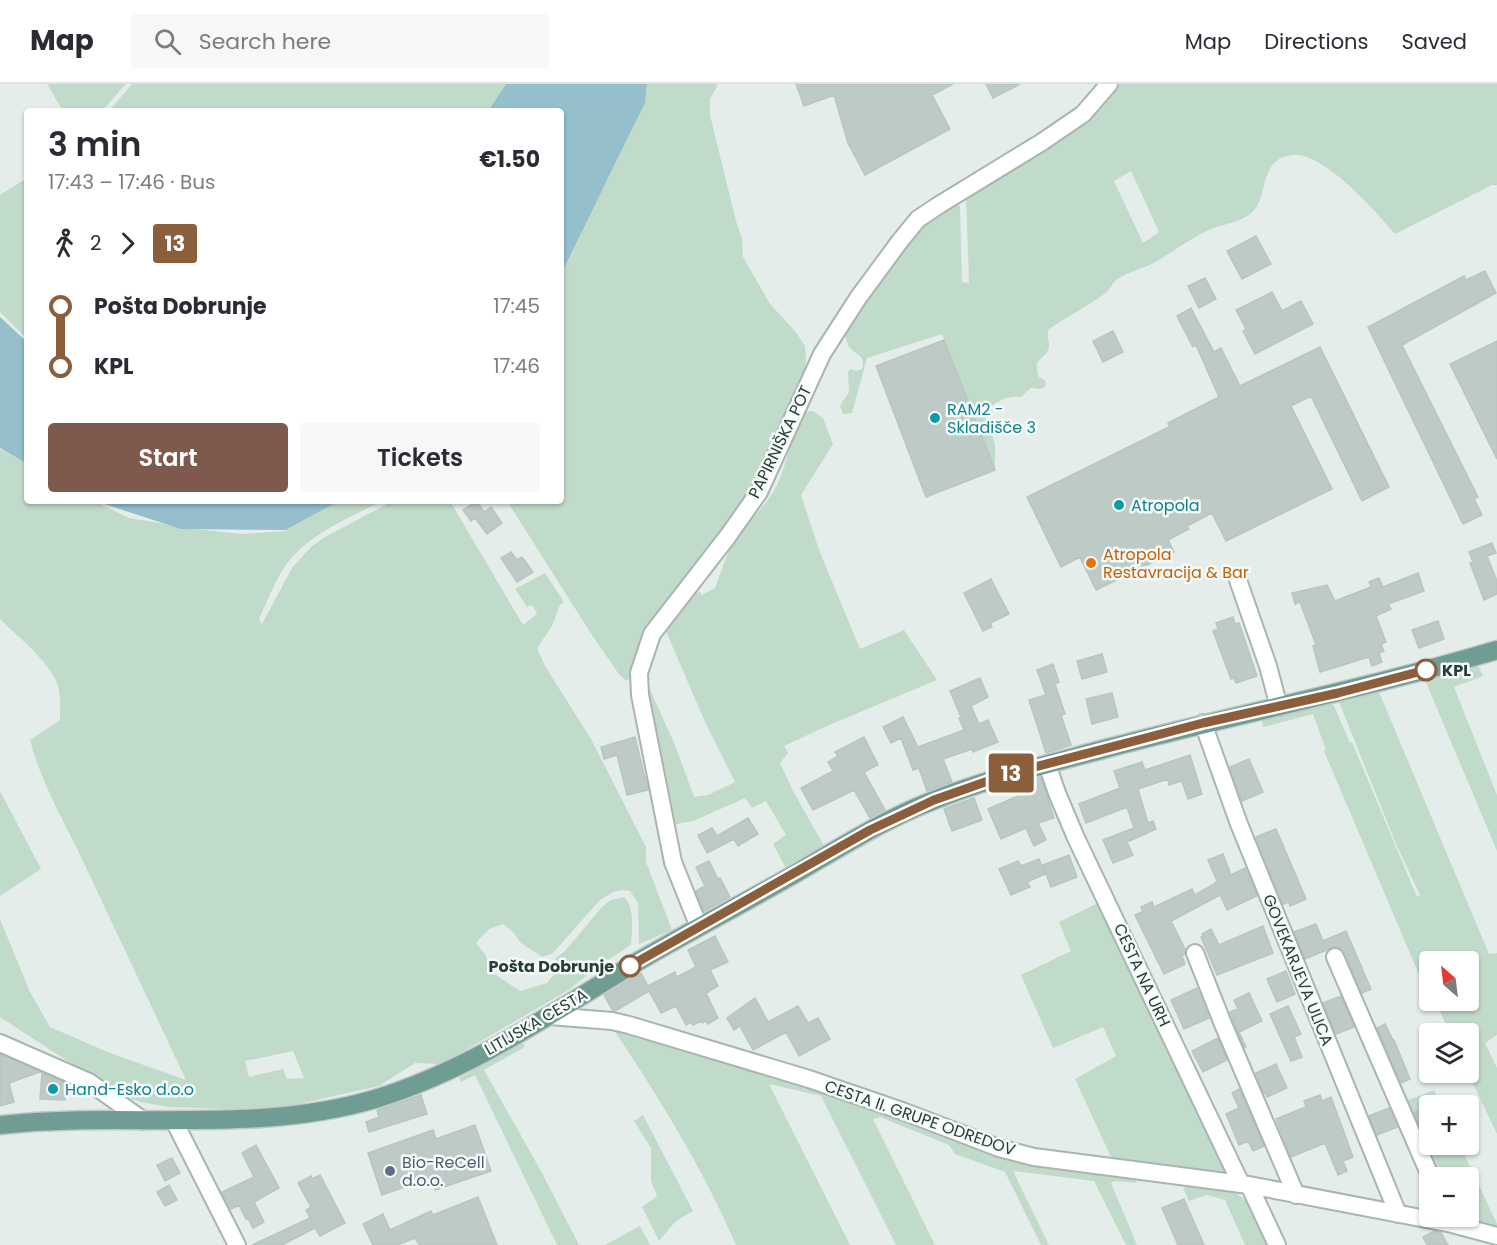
<!DOCTYPE html>
<meta charset="utf-8">
<style>
:root{--surface:#fff;--page:#f7f7f7;--text:#2b2b33;--muted:#7c7c81;--line:#e1e1e2;--accent:#7d594e}
body{margin:0;font-family:Poppins,sans-serif;background:var(--page);color:var(--text);height:100vh;display:flex;flex-direction:column;font-size:22px;white-space:nowrap}
*{box-sizing:border-box;margin:0}
p{font-size:20px;color:var(--muted)}
.icon{flex:none;width:33px;height:33px;fill:none;stroke:currentColor;stroke-width:2;stroke-linecap:round;stroke-linejoin:round}
.map{position:relative;flex:1;overflow:hidden}
.details{position:absolute;left:24px;top:24px;width:540px;height:396px;display:flex;flex-direction:column;background:var(--surface);border-radius:6px;box-shadow:0 2px 4px #0004}
.details>*{flex:none}
.badge{padding:0 12px;border-radius:4px;font-size:21px;line-height:39px}
.needle{width:39px;rotate:332deg}
.fabs{position:absolute;left:1419px;top:867px;display:grid;gap:12px}
.fabs a{display:grid;place-items:center;width:60px;height:60px;border-radius:6px;background:var(--surface);box-shadow:0 2px 4px #0004;font-size:30px}
.map>.badge{position:absolute;translate:-50% -50%;box-shadow:0 0 0 3px #fff}
.legs{display:flex;align-items:center;gap:9px;height:66px;padding:0 24px;font-size:20px}
.legs p{margin-inline-start:auto}
.head{display:flex;align-items:center;justify-content:space-between;height:102px;padding:0 24px}
h1{font-size:33px;font-weight:600;line-height:45px}
.button{display:flex;gap:12px;margin-top:auto;padding:12px 24px}
.button a{flex:1;height:69px;border-radius:6px;background:var(--accent);color:#fff;font-size:24px;font-weight:600;line-height:69px;text-align:center}
.button a+a{background:var(--page);color:var(--text)}
ul{padding:0 24px;list-style:none}
li{display:flex;align-items:center;gap:21px;height:60px;font-size:22px}
li i{display:grid;place-items:center;width:9px;height:100%;margin:0 8px;background:currentColor}
li i::after{content:'';width:15px;height:15px;margin:-8px;border:4px solid;border-radius:50%;background:var(--surface)}
li p{margin-inline-start:auto}
li:first-child i{background:linear-gradient(#0000 50%,currentColor 0)}
li:last-child i{background:linear-gradient(currentColor 50%,#0000 0)}
header{display:flex;align-items:center;gap:36px;box-sizing:border-box;height:84px;padding:0 30px;background:var(--surface);border-bottom:2px solid var(--line)}
header strong{font-size:28px}
nav{display:flex;gap:33px;margin-inline-start:auto;font-size:21px}
.search{width:420px;height:54px;background:var(--page);display:flex;align-items:center;gap:15px;box-sizing:border-box;padding:0 21px;border-radius:6px;color:var(--muted);font-size:22px}
.map>svg:first-child{display:block}
.green{fill:#c1dbca;fill-rule:evenodd}
.water{fill:#94bfcb}
.building{fill:#becac6;stroke:#b8c6c1;stroke-width:1.5}
.lines{fill:none;stroke-linecap:round;stroke-linejoin:round}
.minor-casing{stroke:#a8b5b1;stroke-width:20}
.major-casing{stroke:#c2c9c7;stroke-width:21}
.minor{stroke:#fff;stroke-width:16}
.major{stroke:#6f9d94;stroke-width:18}
.line-1-casing{stroke:#fff;stroke-width:14}
.line-1{stroke:#8b5e3c;stroke-width:9}
.culture-dot{fill:#0f9aa8;stroke:#f6faf8;stroke-width:2}
.food-dot{fill:#e8710a;stroke:#f6faf8;stroke-width:2}
.stop-1-dot{fill:#fff;stroke:#8b5e3c;stroke-width:3}
.service-dot{fill:#5c6f8a;stroke:#f6faf8;stroke-width:2}
.labels{text-anchor:middle;dominant-baseline:central;stroke-width:5;stroke-linejoin:round;paint-order:stroke}
.culture-label{font-size:16px;fill:#0d838f;stroke:#f6faf8;text-anchor:start}
.street-label{font-size:16px;fill:#263d38;stroke:#f6faf8}
.food-label{font-size:16px;fill:#c56008;stroke:#f6faf8;text-anchor:start}
.stop-label{font-size:16px;font-weight:bold;fill:#263d38;stroke:#f6faf8;text-anchor:start}
.service-label{font-size:16px;fill:#4e5e75;stroke:#f6faf8;text-anchor:start}
</style>
<header>
<strong>Map</strong>
<div class="search"><svg class="icon" aria-label="search" viewBox="0 0 24 24"><circle cx="10" cy="10" r="6"/><path d="M15 15l6 6"/></svg>Search here</div>
<nav><a>Map</a><a>Directions</a><a>Saved</a></nav>
</header>
<div class="map">
<svg width="1497" height="1161" viewBox="0 0 1497 1161">
<rect width="100%" height="100%" fill="#e5edea"/>
<path class="green" d="M47,0H126L102,27H63Z
M132,0H506L488,27H396L387,25L370,27H109Z
M647,0H718L710,15V31L736,137L742,155L743,173L770,220L795,247L805,262L806,279L801,299L748,410L724,446L695,481L643,552L635,570L630,594L626,597L618,589L590,548L507,417H561V179L576,147L604,103L645,19Z
M1116,0H1497V101H1492L1395,150C1376,128 1323,67 1292,71C1257,75 1270,115 1250,130C1240,137 1231,139 1220,142C1209,145 1197,152 1187,158C1175,165 1165,173 1152,180C1141,185 1129,188 1119,194C1112,198 1110,207 1103,211C1086,223 1067,233 1049,245C1046,251 1049,254 1049,261C1048,277 1031,271 1039,293L1045,296L1046,302L1041,305L1031,304L1021,313C1008,311 991,318 985,331L995,360V386L942,250L867,274L852,329L843,330L840,322L849,308L848,288L850,285L857,287L862,285C866,270 856,272 849,263C847,260 847,256 845,253C858,222 896,168 919,144C929,135 943,128 954,120L960,122L962,198L969,199L966,112ZM1131,87L1159,148L1143,159L1114,97Z
M27,94V255L0,228V111Z
M813,327L823,334L833,360L801,411L819,466L860,565L904,546L937,596L827,642L784,662L788,669L780,679L793,707L824,762L787,786L773,760L786,751L766,717L752,724L745,714L693,737L672,741L670,713L648,622L645,601H648L675,661L694,713L708,711L735,698L705,638L665,545L694,510L700,508L702,511L715,504C721,489 726,470 734,457C747,437 767,422 777,401C789,376 789,352 806,328Z
M0,365L27,380V417H94L129,434L195,445L242,450L285,447L339,417H382C349,434 313,448 289,477C276,493 268,516 259,535L262,540L292,484L311,463L323,454L393,417H450L523,541L537,530L532,521L527,523L515,505L545,489L564,518L560,521L552,542L537,564L545,582L591,655L646,763V778L672,846L639,860L638,819L630,807L622,806L613,808L600,816L552,870L542,873L521,859L514,849L503,840L489,845L476,859L485,870L493,889L520,907L547,899L559,884L555,874L564,868L602,823L611,816L624,813C635,823 632,847 631,861L608,876L604,874L593,880L594,886L567,907L452,974L438,980L415,979L379,1002L285,1023L226,1025L168,1023L141,1018L118,1010L0,933V835L30,908L50,943L110,969L186,996C152,923 117,850 83,777C64,737 41,699 30,656L60,636C60,624 61,610 57,599C48,576 17,552 0,535ZM293,967L304,994L287,995L283,985L249,993L245,977Z
M1478,581L1483,592L1454,603L1497,711V767L1425,596Z
M1379,608L1489,870L1497,869V951L1485,959L1497,984V1050L1468,989V950L1450,949L1435,917L1468,916V878H1430L1429,906L1426,907L1324,667L1326,666L1313,630L1263,643L1262,636L1331,620L1334,622L1350,659L1352,658L1417,813L1420,811L1396,760L1339,618Z
M0,707L41,785L0,812Z
M1102,817L1230,1089L1111,1073L1075,995L1116,972L1103,943L1053,964L1021,891L1071,867L1059,838Z
M614,946L655,957L685,968L696,967L872,1023L985,1068L1029,1080L1134,1093L1137,1099L1114,1097L1111,1099L1137,1161H1126L1094,1097L1013,1087L1049,1161H1041L1005,1088L955,1070L949,1061L880,1033L873,1035L935,1161H896L821,1012L769,1000L850,1161H736C703,1085 660,1015 614,946Z
M522,958L525,963L484,986L541,1087L579,1161H557L475,991L461,998L459,994Z
M1434,1006L1441,1021L1430,1022V1060L1460,1061L1497,1140V1144L1464,1135L1463,1133L1468,1132V1094L1456,1093L1452,1085L1437,1092L1403,1018Z
M643,1031L693,1127L676,1137L659,1157L642,1123L657,1112L651,1097V1064L634,1037Z
M1185,1101C1198,1102 1211,1102 1224,1105C1250,1110 1262,1140 1273,1161H1245L1225,1116L1207,1111L1189,1117L1184,1106Z
M640,1142L650,1161H605Z"/>
<path class="water" d="M506,0H647L645,19L561,190V27H488Z
M0,233L27,258V380L0,364Z
M95,417H339L286,446L181,445Z"/>
<path class="building" d="M796,0H953L932,11L950,45L865,91L848,59L834,11L804,22Z
M986,0H1020L993,14Z
M1256,152L1271,180L1242,195L1227,167Z
M1485,187L1496,209L1402,261L1478,413L1474,415L1482,431L1463,440L1368,243L1464,192L1466,196Z
M1205,194L1216,215L1199,224L1188,202Z
M1272,208L1282,227L1301,217L1313,240L1255,270L1243,247L1246,245L1236,226Z
M1191,224L1214,268L1221,264L1240,302L1320,263L1389,403L1362,417L1311,312L1291,322L1332,405L1226,457L1212,429L1187,442L1189,445L1168,456L1174,468L1096,506L1080,473L1061,483L1027,413L1169,343L1168,339L1219,313L1196,261L1193,263L1177,232Z
M1113,247L1123,268L1103,278L1093,257Z
M944,256L995,386L926,413L876,282Z
M1497,257V375L1450,280Z
M477,417L484,428L491,423L502,439L487,450L475,434L471,437L463,426Z
M1492,459L1496,469L1487,472L1497,497V510L1484,516L1470,479L1473,478L1469,468Z
M511,468L517,476L522,473L533,488L517,498L501,474Z
M1418,489L1424,507L1388,520L1391,525L1376,532L1386,558L1381,560L1384,567L1379,569L1382,578L1372,582L1369,573L1320,588L1313,562L1316,561L1300,518L1295,520L1292,509L1327,501L1335,517L1371,503L1369,498L1379,494L1383,503Z
M991,495L1009,530L990,539L992,543L983,547L964,509Z
M1233,533L1235,540L1239,539L1257,592L1236,599L1234,594L1231,595L1213,547L1218,545L1216,539Z
M1438,537L1444,555L1419,564L1412,546Z
M1102,570L1107,588L1082,595L1077,577Z
M1053,580L1059,598L1055,600L1065,630L1061,631L1071,661L1046,669L1029,616L1046,611L1037,586Z
M980,594L988,613L971,622L979,640L988,636L998,658L973,668L972,665L943,675L952,698L927,707L919,684L913,686L901,654L891,659L883,643L903,633L918,663L964,646L959,634L961,633L950,607Z
M1112,609L1118,633L1092,640L1086,615Z
M635,653L648,706L627,711L617,671L604,675L601,663Z
M864,653L878,681L864,688L885,726L870,734L854,706L813,726L801,704L833,687L828,678L838,672L835,668Z
M1190,671L1202,710L1188,715L1182,697L1169,701L1168,695L1138,705L1148,739L1153,737L1156,745L1127,758L1133,771L1113,779L1103,756L1134,744L1127,723L1086,739L1079,720L1120,704L1114,687L1142,678L1145,686Z
M1249,675L1263,708L1242,717L1230,683Z
M1041,694L1054,734L1038,739L1046,756L1034,762L1026,744L1001,755L988,725L1018,712L1015,701Z
M974,714L982,736L952,747L944,725Z
M748,734L758,750L738,762L734,755L707,769L698,751L712,744L717,752Z
M1276,745L1306,815L1290,822L1289,818L1283,820L1256,753Z
M1223,770L1231,791L1245,784L1257,812L1227,826L1220,811L1171,837L1185,865V870L1182,872L1185,880L1164,890L1135,831L1143,827L1141,823L1152,818L1154,823L1192,805L1195,811L1214,800L1217,797L1208,776Z
M1069,771L1077,793L1051,803L1043,781Z
M1039,775L1045,790L1027,798L1030,803L1011,811L999,785L1018,777L1021,782Z
M709,777L718,795L720,794L730,813L704,827L696,807L705,802L696,783Z
M1316,840L1323,857L1346,847L1371,905L1362,909L1345,869L1336,862L1305,875L1294,848Z
M1263,842L1273,869L1217,891L1201,853L1203,852L1202,850L1211,845L1219,861Z
M715,852L728,878L710,886L718,902L706,909L718,934L708,940L706,937L702,939L701,937L693,941L691,938L686,941L676,922L661,929L649,907L615,927H613L604,911L641,889L648,902L675,888L677,893L696,883L688,866Z
M1286,887L1295,910L1277,918L1267,895Z
M1197,904L1209,934L1184,945L1171,916Z
M1249,909L1262,937L1239,948L1246,963L1244,964L1230,928L1238,925L1234,916Z
M1341,912L1354,943L1336,950L1323,919Z
M755,914L768,938L798,922L808,939L818,934L830,955L799,972L786,948L753,966L740,942L734,946L727,934Z
M1288,922L1301,950L1294,953L1302,973L1291,977L1270,930Z
M1385,940L1393,956H1394L1410,995L1401,999L1377,944Z
M1218,954L1227,976L1203,988L1192,967Z
M0,970L40,988L9,999L14,1018L0,1022Z
M1276,980L1287,1004L1267,1013L1266,1009L1264,1010L1256,989Z
M42,989L66,999L65,1016L40,1015Z
M1239,1005L1264,1062L1253,1067L1248,1057L1239,1061L1226,1030L1239,1024L1232,1009Z
M421,1011L427,1030L369,1048L366,1038L379,1033L377,1026Z
M1320,1011L1322,1017L1331,1013L1353,1073L1343,1077L1347,1087L1338,1091L1325,1059L1291,1073L1276,1035L1306,1023L1304,1017Z
M1389,1024L1397,1043L1377,1051L1369,1032Z
M1425,1024L1430,1034V1052L1425,1054L1414,1029Z
M475,1041L491,1087L435,1106L430,1094L382,1111L368,1069L433,1046L436,1055Z
M256,1061L279,1104L254,1118L264,1138L253,1144L248,1134L246,1135L239,1121L231,1125L222,1108L254,1093L242,1069Z
M172,1074L180,1089L165,1097L157,1081Z
M320,1091L345,1139L320,1152L315,1144L282,1161H252L310,1134L306,1126L311,1123L298,1099L311,1092L312,1095Z
M169,1101L177,1116L165,1122L157,1108Z
M478,1113L497,1161H419L415,1154L397,1161H373L363,1140L383,1130L390,1146L431,1127L433,1131Z
M1184,1115L1204,1161H1178L1162,1124Z
M1434,1147L1441,1149L1448,1161H1427L1423,1153Z"/>
<g class="lines">
<g class="minor-casing">
<path id="minor" d="M1238,496L1268,582L1279,623
M1203,639L1239,740L1398,1130
M1047,680L1057,709L1076,754L1241,1100
M699,843L673,778L640,611L639,589L652,550L728,452L759,408L822,270L858,214L900,157L918,135L939,121L1042,58L1083,30L1109,0
M1195,869L1223,940L1296,1111
M1335,873L1431,1094
M550,932L612,937L629,941L809,995L905,1028L999,1064L1034,1073L1249,1101L1452,1140L1497,1152
M0,959L89,998L144,1037
M174,1037L237,1161
M1249,1101L1277,1161"/>
</g>
<g class="major-casing">
<path id="major" d="M0,1041C124,1027 253,1051 375,1015C470,986 552,929 637,878C690,847 744,819 798,788C841,763 885,735 932,717C989,694 1049,680 1108,664C1238,630 1369,604 1497,566"/>
</g>
<use href="#minor" class="minor"/>
<use href="#major" class="major"/>
</g>
<g class="lines">
<g class="line-1-casing">
<path id="line-1" d="M630,882L870,746L934,716L1008,690L1203,639L1338,609L1426,586"/>
</g>
<use href="#line-1" class="line-1"/>
</g>
<g class="culture-dot">
<circle cx="935" cy="334" r="6"/>
<circle cx="1119" cy="421" r="6"/>
<circle cx="53" cy="1005" r="6"/>
</g>
<circle class="food-dot" cx="1091" cy="479" r="6"/>
<g class="stop-1-dot">
<circle cx="1426" cy="586" r="10"/>
<circle cx="630" cy="882" r="10"/>
</g>
<circle class="service-dot" cx="390" cy="1087" r="6"/>
<g class="labels">
<g class="culture-label">
<text x="947" y="325">RAM2 -<tspan x="947" dy="18">Skladišče 3</tspan></text>
<text x="1131" y="421">Atropola</text>
<text x="65" y="1005">Hand-Esko d.o.o</text>
</g>
<g class="street-label">
<text transform="translate(780 358) rotate(-64)">PAPIRNIŠKA POT</text>
<text transform="translate(1298 886) rotate(68)">GOVEKARJEVA ULICA</text>
<text transform="translate(1142 891) rotate(65)">CESTA NA URH</text>
<text transform="translate(536 938) rotate(-30)">LITIJSKA CESTA</text>
<text transform="translate(920 1034) rotate(19)">CESTA II. GRUPE ODREDOV</text>
</g>
<g class="food-label">
<text x="1103" y="470">Atropola<tspan x="1103" dy="18">Restavracija &amp; Bar</tspan></text>
</g>
<g class="stop-label">
<text x="1442" y="586">KPL</text>
<text x="614" y="882" text-anchor="end">Pošta Dobrunje</text>
</g>
<g class="service-label">
<text x="402" y="1078">Bio-ReCell<tspan x="402" dy="18">d.o.o.</tspan></text>
</g>
</g>
</svg>
<div class="fabs">
<a><svg class="needle" viewBox="-14 -14 28 28"><path d="M0-13l5 13h-10z" fill="#e53935"/><path d="M0 13l5-13h-10z" fill="#7c7c81"/></svg></a>
<a><svg class="icon" aria-label="layers" viewBox="0 0 24 24"><path d="M12 4l9 5-9 5-9-5zM3 14l9 5 9-5"/></svg></a>
<a>+</a>
<a>−</a>
</div>
<b class="badge" style="left:1011px;top:689px;background:#8b5e3c;color:#fff">13</b>
<section class="details">
<div class="head"><div><h1>3 min</h1><p>17:43 – 17:46 · Bus</p></div><b>€1.50</b></div>
<div class="legs"><svg class="icon" aria-label="walk" viewBox="0 0 24 24"><circle cx="13" cy="4" r="2"/><path d="M13 8l-2 6 4 7M11 14l-3 7M7 12l3-4h3l4 4"/></svg>2<svg class="icon" aria-label="forward" viewBox="0 0 24 24"><path d="M9 5l7 7-7 7"/></svg><b class="badge" style="background:#8b5e3c;color:#fff">13</b></div>
<ul>
<li><i style="color:#8b5e3c"></i><b>Pošta Dobrunje</b><p>17:45</p></li>
<li><i style="color:#8b5e3c"></i><b>KPL</b><p>17:46</p></li>
</ul>
<div class="button"><a>Start</a><a>Tickets</a></div>
</section>
</div>
